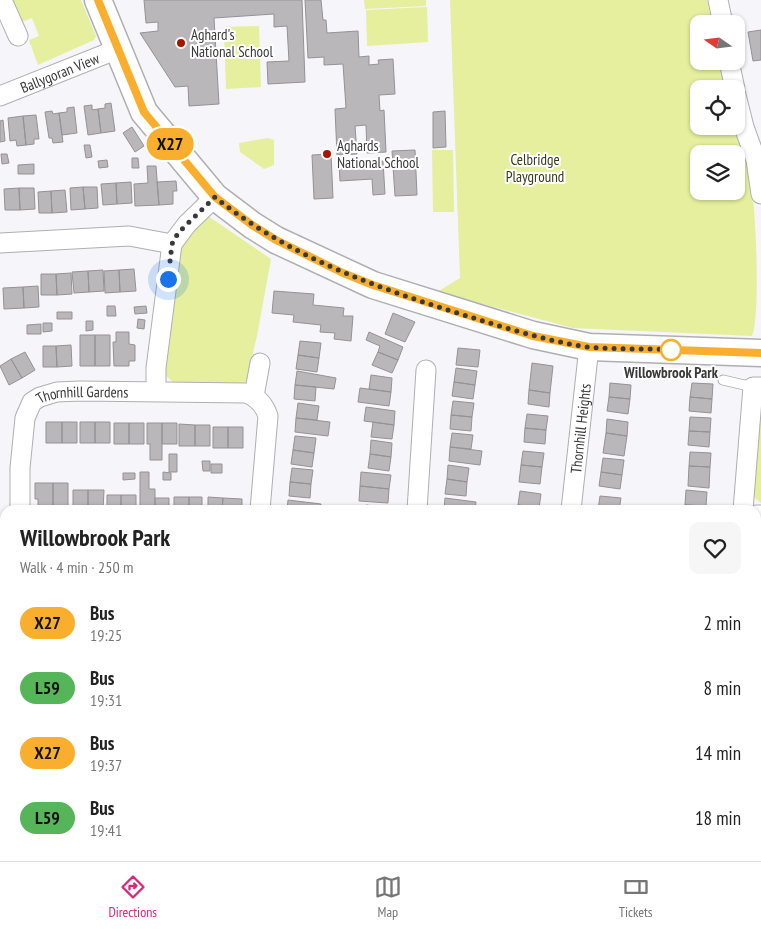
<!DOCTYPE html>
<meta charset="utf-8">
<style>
:root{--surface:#fff;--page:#f6f6f6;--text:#222;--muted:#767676;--line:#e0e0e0;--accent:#db2777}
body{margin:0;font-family:"PT Sans Narrow",sans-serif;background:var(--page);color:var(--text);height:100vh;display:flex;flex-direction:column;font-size:19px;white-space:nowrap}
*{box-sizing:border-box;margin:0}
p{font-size:16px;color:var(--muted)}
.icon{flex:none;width:28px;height:28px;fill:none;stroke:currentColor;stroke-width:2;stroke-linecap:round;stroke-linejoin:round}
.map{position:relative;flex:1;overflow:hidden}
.side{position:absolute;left:0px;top:505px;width:761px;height:356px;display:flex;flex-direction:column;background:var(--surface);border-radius:15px 15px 0 0;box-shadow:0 1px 4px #0004}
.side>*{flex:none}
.badge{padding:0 10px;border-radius:16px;font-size:18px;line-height:32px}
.needle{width:32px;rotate:284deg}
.fabs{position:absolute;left:690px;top:15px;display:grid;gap:10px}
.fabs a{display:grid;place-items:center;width:55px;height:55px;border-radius:10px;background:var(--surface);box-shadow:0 1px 4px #0004;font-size:25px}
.you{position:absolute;width:25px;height:25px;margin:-12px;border:4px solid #fff;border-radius:50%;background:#1a73e8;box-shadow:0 0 0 8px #1a73e833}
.map>.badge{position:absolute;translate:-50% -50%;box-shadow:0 0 0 2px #fff}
.round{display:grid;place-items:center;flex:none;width:52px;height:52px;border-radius:10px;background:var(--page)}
.headline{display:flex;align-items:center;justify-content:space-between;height:85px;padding:0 20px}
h1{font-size:24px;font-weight:800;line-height:38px}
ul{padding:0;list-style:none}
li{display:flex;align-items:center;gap:15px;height:65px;padding:0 20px}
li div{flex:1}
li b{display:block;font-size:19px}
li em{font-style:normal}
li .badge{min-width:55px;font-weight:700;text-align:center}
.tabs{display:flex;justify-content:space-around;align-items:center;height:70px;border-top:1px solid var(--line);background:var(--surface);font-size:14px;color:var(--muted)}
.tabs a{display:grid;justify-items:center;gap:2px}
.tabs .selected{color:var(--accent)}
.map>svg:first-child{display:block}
.green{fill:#e5ef9e;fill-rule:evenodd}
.building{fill:#bab7ba;stroke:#959194}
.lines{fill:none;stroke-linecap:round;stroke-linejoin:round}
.lane-casing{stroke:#afafb3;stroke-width:11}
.street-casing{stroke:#afafb3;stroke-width:21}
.secondary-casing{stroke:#afafb3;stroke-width:29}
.lane{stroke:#fff;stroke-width:9}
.street{stroke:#fff;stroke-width:19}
.secondary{stroke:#fff;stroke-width:26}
.line-casing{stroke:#fff;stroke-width:11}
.line{stroke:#f9af2d;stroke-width:8}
.walk{stroke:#39393a;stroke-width:5;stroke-dasharray:0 9}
.poi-dot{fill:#a61500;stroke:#fff;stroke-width:2}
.stop-dot{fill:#fff;stroke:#f9af2d;stroke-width:2.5}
.labels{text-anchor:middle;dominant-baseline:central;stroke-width:4;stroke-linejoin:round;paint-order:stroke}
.poi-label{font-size:15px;fill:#39393a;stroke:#fff;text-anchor:start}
.street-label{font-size:15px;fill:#39393a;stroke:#fff}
.park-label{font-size:15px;fill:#383b18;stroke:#fff}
.stop-label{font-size:15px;font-weight:bold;fill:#39393a;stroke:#fff}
</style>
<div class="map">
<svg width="761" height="861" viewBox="0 0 761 861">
<rect width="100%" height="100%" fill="#f6f5f9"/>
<path class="green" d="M7,0H81L96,36L94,40L38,65L29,40L39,36L32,18L22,22L14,17Z
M364,0H426V6L365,9Z
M450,0H707L712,24H699V61H720L726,89H699V126H733C738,139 744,152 748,166C756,191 761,317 752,336L573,328L437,292L460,278ZM699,154H736V191H699Z
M427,7L428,42L367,46L366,10Z
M259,26L261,87L226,89L224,27Z
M268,138L274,140V165L264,169L240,152L239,143Z
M432,150H453L454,212H433Z
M208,216L271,259L257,336L245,385L180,384L173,382L164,374L181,250L191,231Z
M761,399V503L751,495Z
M761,756V861H708V856H756V759Z"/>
<path class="building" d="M144,0H302L305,82L268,84L267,62L289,61L287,26L274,27V14L214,18L219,104L189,106L188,86L175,87L140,33L158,31V22L146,23Z
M305,0H321L323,20H326L327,33L358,31L359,57L369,56V65L379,64L378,60L393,59L395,94L379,95L380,111L384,110L386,152L367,153L366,125L355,126L357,154L337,155L335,109L346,108L343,64L324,65V57L308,58Z
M761,30V60L753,61L748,32Z
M111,103L115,131L101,133L98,109L105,108V104Z
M92,105V110L98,109L101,133L88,135L84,106Z
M74,107L77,133L62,135L59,113L67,112V108Z
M52,111L53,114L59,113L63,142L53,143L52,138H49L45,112Z
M445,111L446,147L433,148V112Z
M36,115L39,139H34V144L26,145L23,116Z
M23,116L26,145L17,146L16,140L10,141L8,118Z
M3,120L5,141L0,142V121Z
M132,127L144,146L135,152L123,133Z
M84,145H90L92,157L86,158Z
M415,150L417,195L395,196L392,151Z
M1,154H7L9,163L2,164Z
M331,154L333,198L314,199L312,155Z
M132,158H138L139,168H132Z
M107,160L108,167L99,168L98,161Z
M383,161L385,194L373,195L372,179L340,181L339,164Z
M34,164V174H18V165Z
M147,166H156L159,205L135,206L134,184L148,183Z
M176,181L177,191H173V204L159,205L157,182Z
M131,182L132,203L117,204L116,183Z
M116,183L117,204L103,205L101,184Z
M83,187L85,209L71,210L70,188Z
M83,187H97L98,208L85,209Z
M19,188L20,210H5L4,189Z
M19,188H34L35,209L20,210Z
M65,190L67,212L52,213L51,191Z
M51,191L52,213H39L38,192Z
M134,269L136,291L120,292L119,270Z
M103,270L104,291L89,292L88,271Z
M119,270L120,292L105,293L104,271Z
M88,271L89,292L74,293L72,272Z
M71,273L72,294L57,295L56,274Z
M41,274H56L57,295H41Z
M38,286L39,307L24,308L23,287Z
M23,287L24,308L4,309L3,288Z
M274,291L314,294L313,305L344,308L343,316H353L351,341L334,339L335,333L320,332L321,325L293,322L294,315L272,313Z
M107,306H115L116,316H107Z
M146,306L147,313L135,314L134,307Z
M57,312H72V319H57Z
M393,313L415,322L405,342L385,334Z
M138,319L145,320L144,329L137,328Z
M86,321H93V330L86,331Z
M43,323H52V331L43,332Z
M41,324V334H27V325Z
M116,332H129V344L135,345V361H129V366H114L113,342H116Z
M369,332L403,347L398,360L378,352L380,346L366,340Z
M80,335H95V366H80Z
M95,335H110V366H95Z
M300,341L321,343L319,358L298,355Z
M71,345L72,366L57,367L56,346Z
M43,346H56L57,367H43Z
M458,348L480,350L478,367L456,365Z
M25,352L35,370L22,378L11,359Z
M378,352L398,360L392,373L372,365Z
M298,355L319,358L317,372L296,369Z
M11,359L22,378L9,385L0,366Z
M532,363L553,366L550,393L529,390Z
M456,368L477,371L475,385L454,382Z
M297,371L336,378L334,389L295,385Z
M371,375L392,378L391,392L369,389Z
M454,382L475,385L473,399L452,396Z
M610,383L631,385L630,399L609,397Z
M692,383L713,384L712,399L690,397Z
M295,385L316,387L315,401L294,399Z
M360,388L391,392L389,406L358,402Z
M529,390L550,393L549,407L528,404Z
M609,397L630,399L628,414L607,411Z
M690,397L712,399L711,413L689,411Z
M453,401L474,403L472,417L451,415Z
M298,403L319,406L317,420L296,418Z
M366,407L395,411L394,425L364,421Z
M527,414L548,416L546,430L525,428Z
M451,415L472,417L471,431L450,429Z
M690,417L711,418L710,432L689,431Z
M296,418L330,422L328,436L295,432Z
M607,419L628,422L627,436L606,433Z
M46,422H62V443H46Z
M62,422H77V443H62Z
M80,422H95V443H80Z
M95,422H110V443H95Z
M373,422L394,425L392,439L371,437Z
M114,423H129V444H114Z
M129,423H144V444H129Z
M147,423H162V460H150V444H147Z
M162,423H177V444H162Z
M179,424L195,425V446H179Z
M195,425H210V446H195Z
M213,427H228V448H213Z
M228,427H243V448H228Z
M525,428L546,430L545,444L524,442Z
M689,431L710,432L709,447L688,445Z
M452,433L473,435L471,449L450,447Z
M606,433L627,436L624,456L603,453Z
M295,436L316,438L314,453L293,450Z
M371,440L392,443L391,457L370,454Z
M450,447L482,451L480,465L449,461Z
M293,450L314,453L312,467L291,464Z
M523,451L544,453L542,467L521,465Z
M690,452L711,453L710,467L689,466Z
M169,454H177V472H169Z
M370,454L391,457L389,471L368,468Z
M603,458L624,460L622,475L601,472Z
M202,461H210V471H203Z
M211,464H222V473H211Z
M448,465L469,468L467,482L447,479Z
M521,465L542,467L540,484L519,482Z
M689,466L710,467L709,488L688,486Z
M292,468L313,470L311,484L290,482Z
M140,472H149V489H155V510H140Z
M163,472L171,473V480H163Z
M361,472L391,475L389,489L360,486Z
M601,472L622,475L620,489L599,486Z
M123,473H135V479L123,480Z
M447,479L467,482L466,496L445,494Z
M290,482L311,484L310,498L289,496Z
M35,483H53V510H38V499H35Z
M53,483H68V510H53Z
M360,486L389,489L388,503L359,501Z
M73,490H88V510H73Z
M88,490H104L103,510H88Z
M686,490L707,492L706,506L685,505Z
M520,491L541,494L539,508L518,505Z
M107,495H121V510H107Z
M121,495H136V510H121Z
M600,496L621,498L619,510H598Z
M174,497H189V510H174Z
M189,497H202V510H189Z
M208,497L223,498L222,510H208Z
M155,498H169V510H155Z
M223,498L242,499V510H222Z
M445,498L476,502L475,510H444Z
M288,500L321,504L320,510H287Z
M366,505L387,508V510H366Z
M518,505L539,508V510H518Z
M685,505L706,506V510H685Z
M0,646H5V660H1Z
M756,650H761V678H756Z
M45,856H67L69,861H42L40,858Z
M321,856H336L338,861H314Z
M421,856H448V861H421Z
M668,856L669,861H637V857Z"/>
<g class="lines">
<g class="lane-casing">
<path id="lane" d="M723,380L753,387"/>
</g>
<g class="street-casing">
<g id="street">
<path d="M2,0L18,36"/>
<path d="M718,0L723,24"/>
<path d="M729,61L735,89"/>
<path d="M736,95L744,127L756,160L761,194"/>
<path id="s1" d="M0,96L118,49"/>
<path d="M0,243L129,236L172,244L187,224L215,197"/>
<path d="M156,391V368L172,244"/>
<path d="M254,396L260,363"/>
<path id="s2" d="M20,510V468L25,418L32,402L40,397L57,392L80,391L246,393C257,397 264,404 268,416L260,510"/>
<path d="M417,510L426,370"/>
<path id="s3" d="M571,510L589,347"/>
<path d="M743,510L753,387H761"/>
<path d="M756,515H761"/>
<path d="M756,710L761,712"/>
<path d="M101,856L103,861"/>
<path d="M233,856L236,861"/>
<path d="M366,856L369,861"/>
<path d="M478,856V861"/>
<path d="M699,856V861"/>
</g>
</g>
<g class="secondary-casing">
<path id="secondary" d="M98,0L144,112L215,197L252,225L276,240L373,285L533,335L589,347L761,353"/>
</g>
<use href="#lane" class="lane"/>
<use href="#street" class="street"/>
<use href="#secondary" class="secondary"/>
</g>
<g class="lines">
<g class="line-casing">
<path id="line" d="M98,0L144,112L215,197L252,225L276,240L343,273L373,285L533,336L589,347L761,353"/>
</g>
<use href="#line" class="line"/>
<path class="walk" d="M168,279L172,244L178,233L215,197C289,257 377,288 467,316C506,328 546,341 588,347C616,350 646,348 674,350H671"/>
</g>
<g class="poi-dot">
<circle cx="181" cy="43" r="5"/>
<circle cx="327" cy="154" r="5"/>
</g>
<circle class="stop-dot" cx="671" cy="350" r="10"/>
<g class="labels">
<g class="poi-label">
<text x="191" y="34">Aghard's<tspan x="191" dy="17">National School</tspan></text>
<text x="337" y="145">Aghards<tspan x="337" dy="17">National School</tspan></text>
</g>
<g class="street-label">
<text stroke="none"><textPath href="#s1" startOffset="64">Ballygoran View</textPath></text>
<text stroke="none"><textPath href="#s2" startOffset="162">Thornhill Gardens</textPath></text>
<text stroke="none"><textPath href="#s3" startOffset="82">Thornhill Heights</textPath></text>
</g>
<g class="park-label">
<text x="535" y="159">Celbridge<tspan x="535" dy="17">Playground</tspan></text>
</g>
<g class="stop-label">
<text x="671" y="372">Willowbrook Park</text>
</g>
</g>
</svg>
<div class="fabs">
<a><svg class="needle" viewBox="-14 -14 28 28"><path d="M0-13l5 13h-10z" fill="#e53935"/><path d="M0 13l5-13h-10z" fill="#767676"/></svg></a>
<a><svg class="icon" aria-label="locate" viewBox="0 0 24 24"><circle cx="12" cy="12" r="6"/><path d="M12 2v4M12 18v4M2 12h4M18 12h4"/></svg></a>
<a><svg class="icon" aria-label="layers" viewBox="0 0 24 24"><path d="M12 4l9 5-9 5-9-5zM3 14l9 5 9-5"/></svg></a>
</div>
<div class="you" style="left:168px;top:279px"></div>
<b class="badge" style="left:170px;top:144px;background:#f9af2d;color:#111">X27</b>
<section class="side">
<div class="headline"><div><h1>Willowbrook Park</h1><p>Walk · 4 min · 250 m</p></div><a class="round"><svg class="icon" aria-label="heart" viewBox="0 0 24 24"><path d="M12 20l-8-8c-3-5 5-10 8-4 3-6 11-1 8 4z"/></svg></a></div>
<ul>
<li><span class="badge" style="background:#f9af2d;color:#111">X27</span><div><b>Bus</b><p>19:25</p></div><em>2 min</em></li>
<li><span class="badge" style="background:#56b559;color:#111">L59</span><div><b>Bus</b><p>19:31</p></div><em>8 min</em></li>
<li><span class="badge" style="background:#f9af2d;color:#111">X27</span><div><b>Bus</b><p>19:37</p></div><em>14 min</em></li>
<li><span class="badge" style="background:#56b559;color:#111">L59</span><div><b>Bus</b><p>19:41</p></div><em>18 min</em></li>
</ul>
</section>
</div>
<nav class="tabs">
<a class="selected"><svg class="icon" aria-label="directions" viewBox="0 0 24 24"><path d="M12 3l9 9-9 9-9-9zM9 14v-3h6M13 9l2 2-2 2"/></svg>Directions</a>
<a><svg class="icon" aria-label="map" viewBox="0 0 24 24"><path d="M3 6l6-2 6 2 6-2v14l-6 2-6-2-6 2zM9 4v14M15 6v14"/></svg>Map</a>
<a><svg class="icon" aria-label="tickets" viewBox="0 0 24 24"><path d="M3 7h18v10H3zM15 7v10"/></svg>Tickets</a>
</nav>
